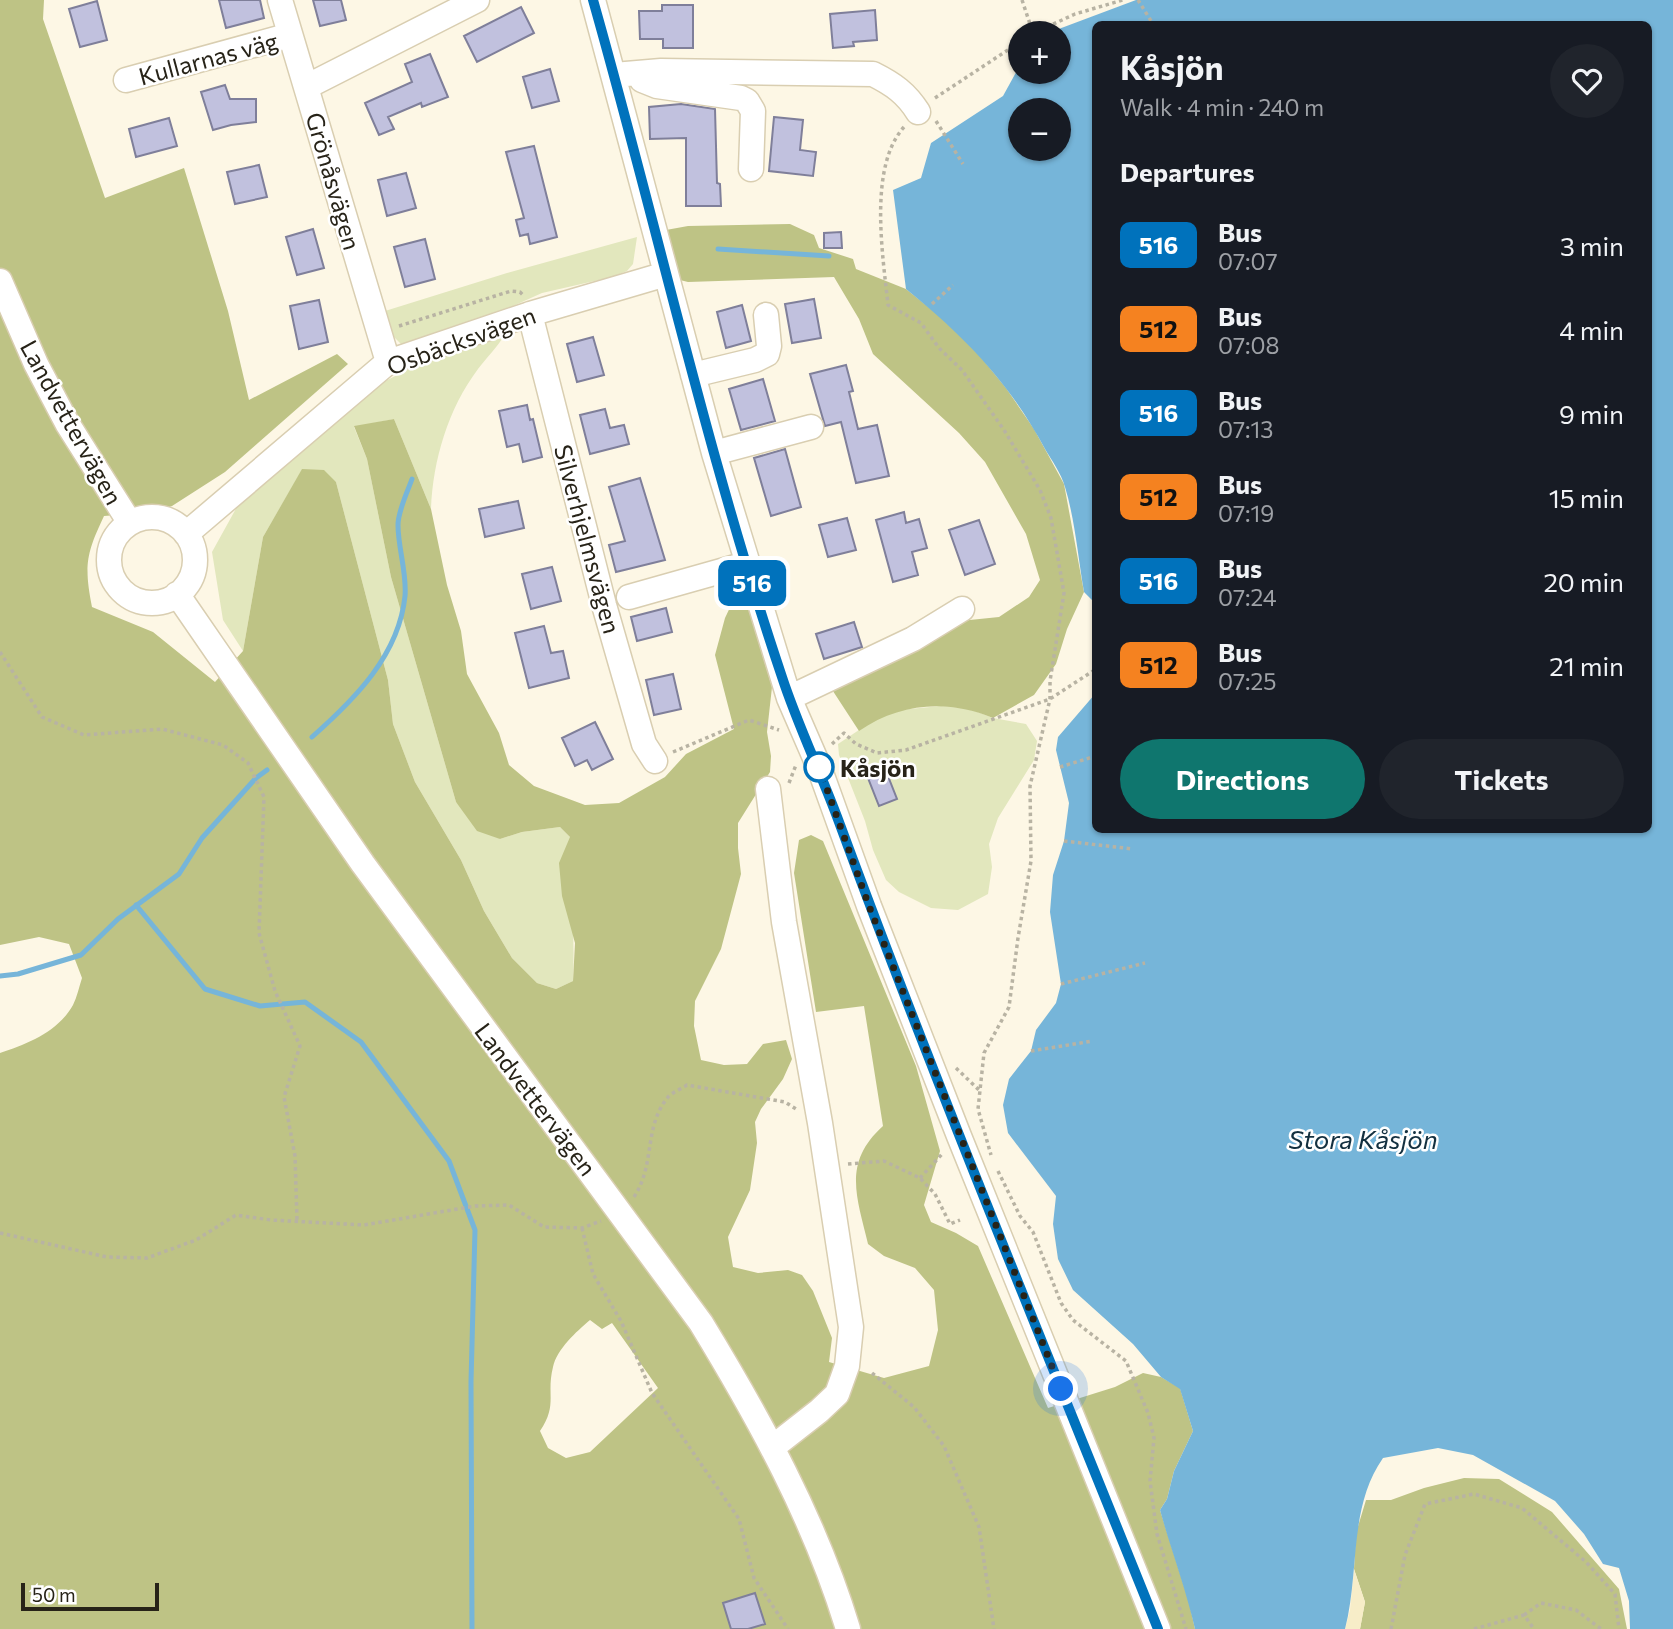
<!DOCTYPE html>
<meta charset="utf-8">
<style>
:root{--surface:#171b24;--page:#20242c;--text:#f1f3f6;--muted:#9ea1a6;--accent:#0f766e}
body{margin:0;font-family:Commissioner,sans-serif;background:var(--page);color:var(--text);height:100vh;display:flex;flex-direction:column;font-size:26px;white-space:nowrap}
*{box-sizing:border-box;margin:0}
p{font-size:23px;color:var(--muted)}
.icon{flex:none;width:38px;height:38px;fill:none;stroke:currentColor;stroke-width:2;stroke-linecap:round;stroke-linejoin:round}
.map{position:relative;flex:1;overflow:hidden}
.sheet{position:absolute;left:1092px;top:21px;width:560px;height:812px;display:flex;flex-direction:column;background:var(--surface);border-radius:10px;box-shadow:0 2px 5px #0004}
.sheet>*{flex:none}
.badge{padding:0 14px;border-radius:10px;font-size:24px;line-height:46px}
.tools{position:absolute;left:1008px;top:21px;display:grid;gap:14px}
.tools a{display:grid;place-items:center;width:63px;height:63px;border-radius:50%;background:var(--surface);box-shadow:0 2px 5px #0004;font-size:35px}
.scale{position:absolute;left:21px;bottom:18px;width:138px;box-sizing:border-box;padding-left:7px;border:4px solid #272318;border-top:0;font-size:19px;line-height:24px;white-space:nowrap;color:#272318;-webkit-text-stroke:5px #fff;paint-order:stroke}
.you{position:absolute;width:35px;height:35px;margin:-18px;border:5px solid #fff;border-radius:50%;background:#1a73e8;box-shadow:0 0 0 10px #1a73e833}
.map>.badge{position:absolute;translate:-50% -50%;box-shadow:0 0 0 4px #fff}
h2{padding:0 28px;font-size:26px;line-height:63px}
.round{display:grid;place-items:center;flex:none;width:74px;height:74px;border-radius:37px;background:var(--page)}
.summary{display:flex;align-items:center;justify-content:space-between;height:119px;padding:0 28px}
h1{font-size:33px;font-weight:700;line-height:52px}
.cta{display:flex;gap:14px;margin-top:auto;padding:14px 28px}
.cta a{flex:1;height:80px;border-radius:42px;background:var(--accent);color:#fff;font-size:28px;font-weight:700;line-height:80px;text-align:center}
.cta a+a{background:var(--page);color:var(--text)}
ul{padding:0;list-style:none}
li{display:flex;align-items:center;gap:21px;height:84px;padding:0 28px}
li div{flex:1}
li b{display:block;font-size:26px}
li em{font-style:normal}
li .badge{min-width:77px;font-weight:700;text-align:center}
.map>svg:first-child{display:block}
.green{fill:#e2e7bd}
.forest{fill:#bec385;fill-rule:evenodd}
.sand{fill:#f7edc8}
.water{fill:#76b5d9;fill-rule:evenodd}
.lines{fill:none;stroke-linecap:round;stroke-linejoin:round}
.stream{stroke:#76b5d9;stroke-width:5}
.building{fill:#c1c1de;stroke:#7f7f9a;stroke-width:2}
.minor-casing{stroke:#d9ceb1;stroke-width:27}
.path{stroke:#b8b3a3;stroke-width:3.5;stroke-dasharray:3.5 3.5;stroke-linecap:butt}
.minor{stroke:#fff;stroke-width:24}
.line-casing{stroke:#fff;stroke-width:16}
.line{stroke:#0072bc;stroke-width:10}
.walk{stroke:#272318;stroke-width:7;stroke-dasharray:0 12.6}
.stop-dot{fill:#fff;stroke:#0072bc;stroke-width:3.5}
.labels{text-anchor:middle;dominant-baseline:central;stroke-width:5;stroke-linejoin:round;paint-order:stroke}
.street-label{font-size:24px;fill:#272318;stroke:#fff}
.stop-label{font-size:24px;font-weight:bold;fill:#272318;stroke:#fff;text-anchor:start}
.water-label{font-size:26px;font-style:italic;fill:#133040;stroke:#fff}
</style>
<div class="map">
<svg width="1673" height="1629" viewBox="0 0 1673 1629">
<rect width="100%" height="100%" fill="#fdf7e5"/>
<path class="green" d="M637,237L633,264L627,271L612,277L542,293L513,306L401,344L393,336L385,311L507,273Z
M505,334C497,348 487,357 478,369C448,409 433,460 431,509L394,419L354,427L367,459L391,577L456,802L500,839L522,832L560,827L570,837C571,885 575,933 573,981L556,989L537,983L512,958L484,911L461,860L415,782L393,724L388,680L336,482L302,470L263,537L243,651L223,620L212,552L238,505L372,388L430,358Z
M941,706L970,709L993,718L1026,724L1037,741L1034,760L998,818L989,844L992,867L988,894L958,910L931,908L899,892L886,880L873,850L865,821L839,755L838,744L874,720L898,710Z"/>
<path class="forest" d="M0,0H44L43,19L105,198L184,168L228,311L249,400L337,354L348,364L225,472L172,506L155,512L104,516C86,554 84,566 92,607L153,632L215,682L243,651L263,537L302,469L324,470L336,482L388,680L393,724L415,782L461,860L484,911L512,958L537,983L556,989L573,981L575,943L562,896L559,863L570,837L560,827L522,832L500,839L477,831L456,802L391,577L367,459L354,426L394,419L431,509L447,585L461,631L467,674L499,733L509,765L534,786L585,805L619,803L665,777L686,754L734,729L715,655L725,618L734,599V582L742,588L772,687L767,732L771,756L770,772L738,823V848L741,874L721,949L695,1001L694,1026L701,1060L724,1065L747,1064L763,1044L786,1040L792,1059L783,1079L761,1109L755,1122L757,1143L750,1190L728,1237L733,1267L758,1273L788,1270L802,1275L813,1291L832,1338L829,1362L884,1378L929,1366L938,1330L934,1290L915,1268L884,1256L868,1244C857,1197 842,1163 883,1126L864,1006L816,1012L794,873L799,840L811,835L823,841L916,1066L940,1151L924,1205L931,1222L956,1233L978,1246L1048,1408L1115,1387L1143,1373L1161,1377L1180,1388L1193,1431L1174,1471L1167,1499L1160,1510L1189,1602L1195,1629H0V1053C27,1044 58,1032 73,1005C77,997 79,987 82,978L69,944L39,937L0,945ZM590,1320L602,1329L612,1323L658,1388L590,1452L566,1458L548,1448L540,1431C558,1404 546,1395 553,1367C557,1349 576,1332 590,1320Z
M790,224L814,235L819,248L853,259L856,269L906,289L947,322L975,350L1006,388L1034,429L1064,484L1084,592L1067,629L1056,664L1034,695L993,718C947,699 900,703 859,731L829,685L960,621L999,617L1029,597L1040,580L1026,534L985,462L959,433L873,354L859,319L834,277L688,282L676,279L666,230L688,226Z
M1464,1478L1499,1479L1552,1512L1619,1589L1627,1629H1360L1365,1602L1354,1569L1356,1533L1366,1500H1391L1424,1488Z"/>
<path class="sand" d="M1354,1569L1365,1602L1360,1629H1345L1350,1610Z"/>
<path class="water" d="M1136,0H1673V1629H1630L1629,1601L1619,1568L1603,1564L1584,1534L1555,1501L1473,1455L1438,1448L1383,1458C1348,1508 1360,1572 1345,1629H1195C1186,1589 1171,1550 1160,1510L1167,1499L1174,1471L1193,1431L1180,1389L1161,1377L1133,1344L1073,1290L1058,1259L1053,1224L1056,1196L1008,1133L1003,1105L1009,1079L1031,1051L1036,1030L1056,1003L1061,984L1050,912L1053,875L1064,841L1069,803L1056,750L1058,737L1095,694L1096,830H1648V24H1096L1095,603L1084,592C1078,557 1075,520 1065,487C1061,473 1052,461 1045,449C1009,382 964,336 906,289L893,190L921,178L931,143L1003,96L1020,65V72H1059V33H1048ZM1020,110H1059V149H1020Z"/>
<g class="lines">
<path class="stream" d="M718,249L829,256
M312,737C355,699 399,655 405,596C407,573 398,548 398,525C398,511 407,493 412,479
M136,905L205,989L260,1006L305,1002L361,1042L449,1161L475,1230L471,1382L472,1629
M0,976L18,974L81,955L118,919L179,874L202,838L256,778L267,770"/>
</g>
<path class="building" d="M219,0H260L264,18L226,28Z
M313,0H341L346,20L320,26Z
M97,1L107,40L80,47L69,9Z
M662,5H693V48H663V39H640L639,11H662Z
M521,7L534,33L477,62L464,36Z
M875,10L877,40L853,42L854,46L833,48L830,14Z
M430,54L448,97L422,107L421,103L388,117L394,129L379,135L365,103L412,82L405,64Z
M550,69L559,101L532,108L523,77Z
M225,85L230,99H256V122L231,125L213,130L201,92Z
M681,104L715,109L717,183L720,184L721,206H686V138L650,139L649,107Z
M774,117L803,120L800,150L816,152L813,176L769,171Z
M169,118L177,146L136,157L129,129Z
M534,146L557,237L530,244L528,234L520,236L516,220L524,218L506,152Z
M259,165L267,197L235,204L227,172Z
M406,173L416,208L387,216L378,180Z
M313,229L324,268L297,275L286,237Z
M841,232L842,248H824V233Z
M425,239L435,279L405,287L394,247Z
M814,299L821,338L792,343L785,304Z
M319,300L328,342L299,349L290,306Z
M742,305L751,341L726,348L717,312Z
M593,337L604,375L577,382L567,344Z
M846,365L853,391L849,392L858,429L877,425L889,476L856,483L841,422L825,426L810,374Z
M763,379L775,421L741,430L729,389Z
M527,405L530,420L533,419L542,457L523,462L519,444L507,447L499,411Z
M605,409L610,428L624,425L629,444L590,454L580,415Z
M785,449L801,507L771,516L754,458Z
M640,478L665,560L616,572L609,545L625,541L609,487Z
M518,501L524,528L485,537L479,509Z
M904,512L906,523L919,519L927,548L912,552L918,575L893,582L876,520Z
M847,518L856,550L828,557L819,525Z
M979,520L995,564L965,575L949,530Z
M552,567L561,601L531,609L522,574Z
M666,608L672,632L637,641L631,617Z
M854,622L862,647L824,659L816,634Z
M544,626L551,653L563,651L569,678L529,688L515,633Z
M673,674L681,709L654,715L646,680Z
M595,722L613,759L592,770L587,760L575,766L562,738Z
M886,771L897,799L879,806L868,778Z
M755,1593L765,1624L748,1629H731L723,1603Z"/>
<g class="lines">
<g class="minor-casing">
<path id="minor" d="M280,0L388,362
M593,0L714,453L789,698L819,767L869,906L959,1136L1158,1629
M614,75L661,71L873,74C893,84 906,93 918,112
M126,80L290,35
M642,80L657,86L741,98L747,101L753,111L751,169
M306,87L477,0
M0,281L36,364L67,423L130,523
M530,314L604,605L644,744L655,761
M693,375L755,360L767,354L769,346L766,315
M714,453L811,427
M109 560a43 43 0 1 1 86 0a43 43 0 1 1-86 0Z
M186,534L388,362L530,314L666,274
M177,594L363,864L701,1323C760,1420 815,1520 848,1629
M629,597L746,564
M789,698L913,639L962,609
M768,789L784,922L820,1123L851,1327L847,1366L837,1394L819,1411L773,1447"/>
</g>
<path class="path" d="M1022,0L1033,33
M1138,0L1153,24
M1034,33L1075,14L1123,0
M935,98L1020,42
M936,121L963,164
M904,127C868,167 883,256 888,305L921,323L939,348L962,370L1004,430L1040,490L1051,518L1064,593L1050,681V699L1030,786L1031,861L1018,938L1009,1007L984,1053L978,1109L991,1155
M932,304L953,285
M399,326L511,291L520,292L524,296
M0,652L42,717L84,735L162,729L223,745L248,763L264,797L259,933L275,991L300,1046L284,1097L295,1156L297,1220
M832,744L844,733L856,744L877,753L906,750L1050,699L1096,669
M673,752L749,720L779,730
M1060,767L1096,756
M789,783L796,765
M1064,841L1133,849
M1061,984L1145,963
M1031,1051L1093,1041
M956,1068L980,1091
M848,1164L884,1161L920,1178L935,1194L950,1224L960,1220
M998,1171L1020,1216L1033,1232L1061,1303L1073,1320L1126,1361L1148,1413L1154,1438L1150,1481L1157,1534L1186,1629
M920,1178L943,1153
M634,1197C656,1163 643,1128 668,1097C673,1092 681,1089 687,1085L785,1102L796,1109
M582,1228L593,1274L621,1321L652,1393L739,1519L754,1578L788,1629
M0,1233L107,1257L147,1258L196,1240L236,1215L271,1220L364,1225L475,1206L509,1205L544,1227L582,1228L601,1221
M872,1373L914,1407L944,1446L979,1527L994,1629
M1524,1615L1541,1603L1576,1610L1601,1629
M1391,1629L1405,1555L1425,1504L1474,1494L1522,1508L1586,1562L1615,1594L1619,1629
M1474,1629L1524,1615L1534,1629"/>
<use href="#minor" class="minor"/>
</g>
<g class="lines">
<g class="line-casing">
<path id="line" d="M593,0C657,225 707,455 782,677C798,726 821,773 839,822C939,1093 1050,1360 1158,1629"/>
</g>
<use href="#line" class="line"/>
<path class="walk" d="M819,767L869,906L1061,1389"/>
</g>
<circle class="stop-dot" cx="819" cy="767" r="14"/>
<g class="labels">
<g class="street-label">
<text transform="translate(208 58) rotate(-15)">Kullarnas väg</text>
<text transform="translate(334 181) rotate(74)">Grönåsvägen</text>
<text transform="translate(461 340) rotate(-20)">Osbäcksvägen</text>
<text transform="translate(72 422) rotate(61)">Landvettervägen</text>
<text transform="translate(588 539) rotate(75)">Silverhjelmsvägen</text>
<text transform="translate(536 1099) rotate(53)">Landvettervägen</text>
</g>
<g class="stop-label">
<text x="840" y="767">Kåsjön</text>
</g>
<g class="water-label">
<text x="1363" y="1138">Stora Kåsjön</text>
</g>
</g>
</svg>
<div class="tools">
<a>+</a>
<a>−</a>
</div>
<div class="scale">50 m</div>
<div class="you" style="left:1061px;top:1389px"></div>
<b class="badge" style="left:752px;top:583px;background:#0072bc;color:#fff">516</b>
<section class="sheet">
<div class="summary"><div><h1>Kåsjön</h1><p>Walk · 4 min · 240 m</p></div><a class="round"><svg class="icon" aria-label="heart" viewBox="0 0 24 24"><path d="M12 20l-8-8c-3-5 5-10 8-4 3-6 11-1 8 4z"/></svg></a></div>
<h2>Departures</h2>
<ul>
<li><span class="badge" style="background:#0072bc;color:#fff">516</span><div><b>Bus</b><p>07:07</p></div><em>3 min</em></li>
<li><span class="badge" style="background:#f58220;color:#111">512</span><div><b>Bus</b><p>07:08</p></div><em>4 min</em></li>
<li><span class="badge" style="background:#0072bc;color:#fff">516</span><div><b>Bus</b><p>07:13</p></div><em>9 min</em></li>
<li><span class="badge" style="background:#f58220;color:#111">512</span><div><b>Bus</b><p>07:19</p></div><em>15 min</em></li>
<li><span class="badge" style="background:#0072bc;color:#fff">516</span><div><b>Bus</b><p>07:24</p></div><em>20 min</em></li>
<li><span class="badge" style="background:#f58220;color:#111">512</span><div><b>Bus</b><p>07:25</p></div><em>21 min</em></li>
</ul>
<div class="cta"><a>Directions</a><a>Tickets</a></div>
</section>
</div>
